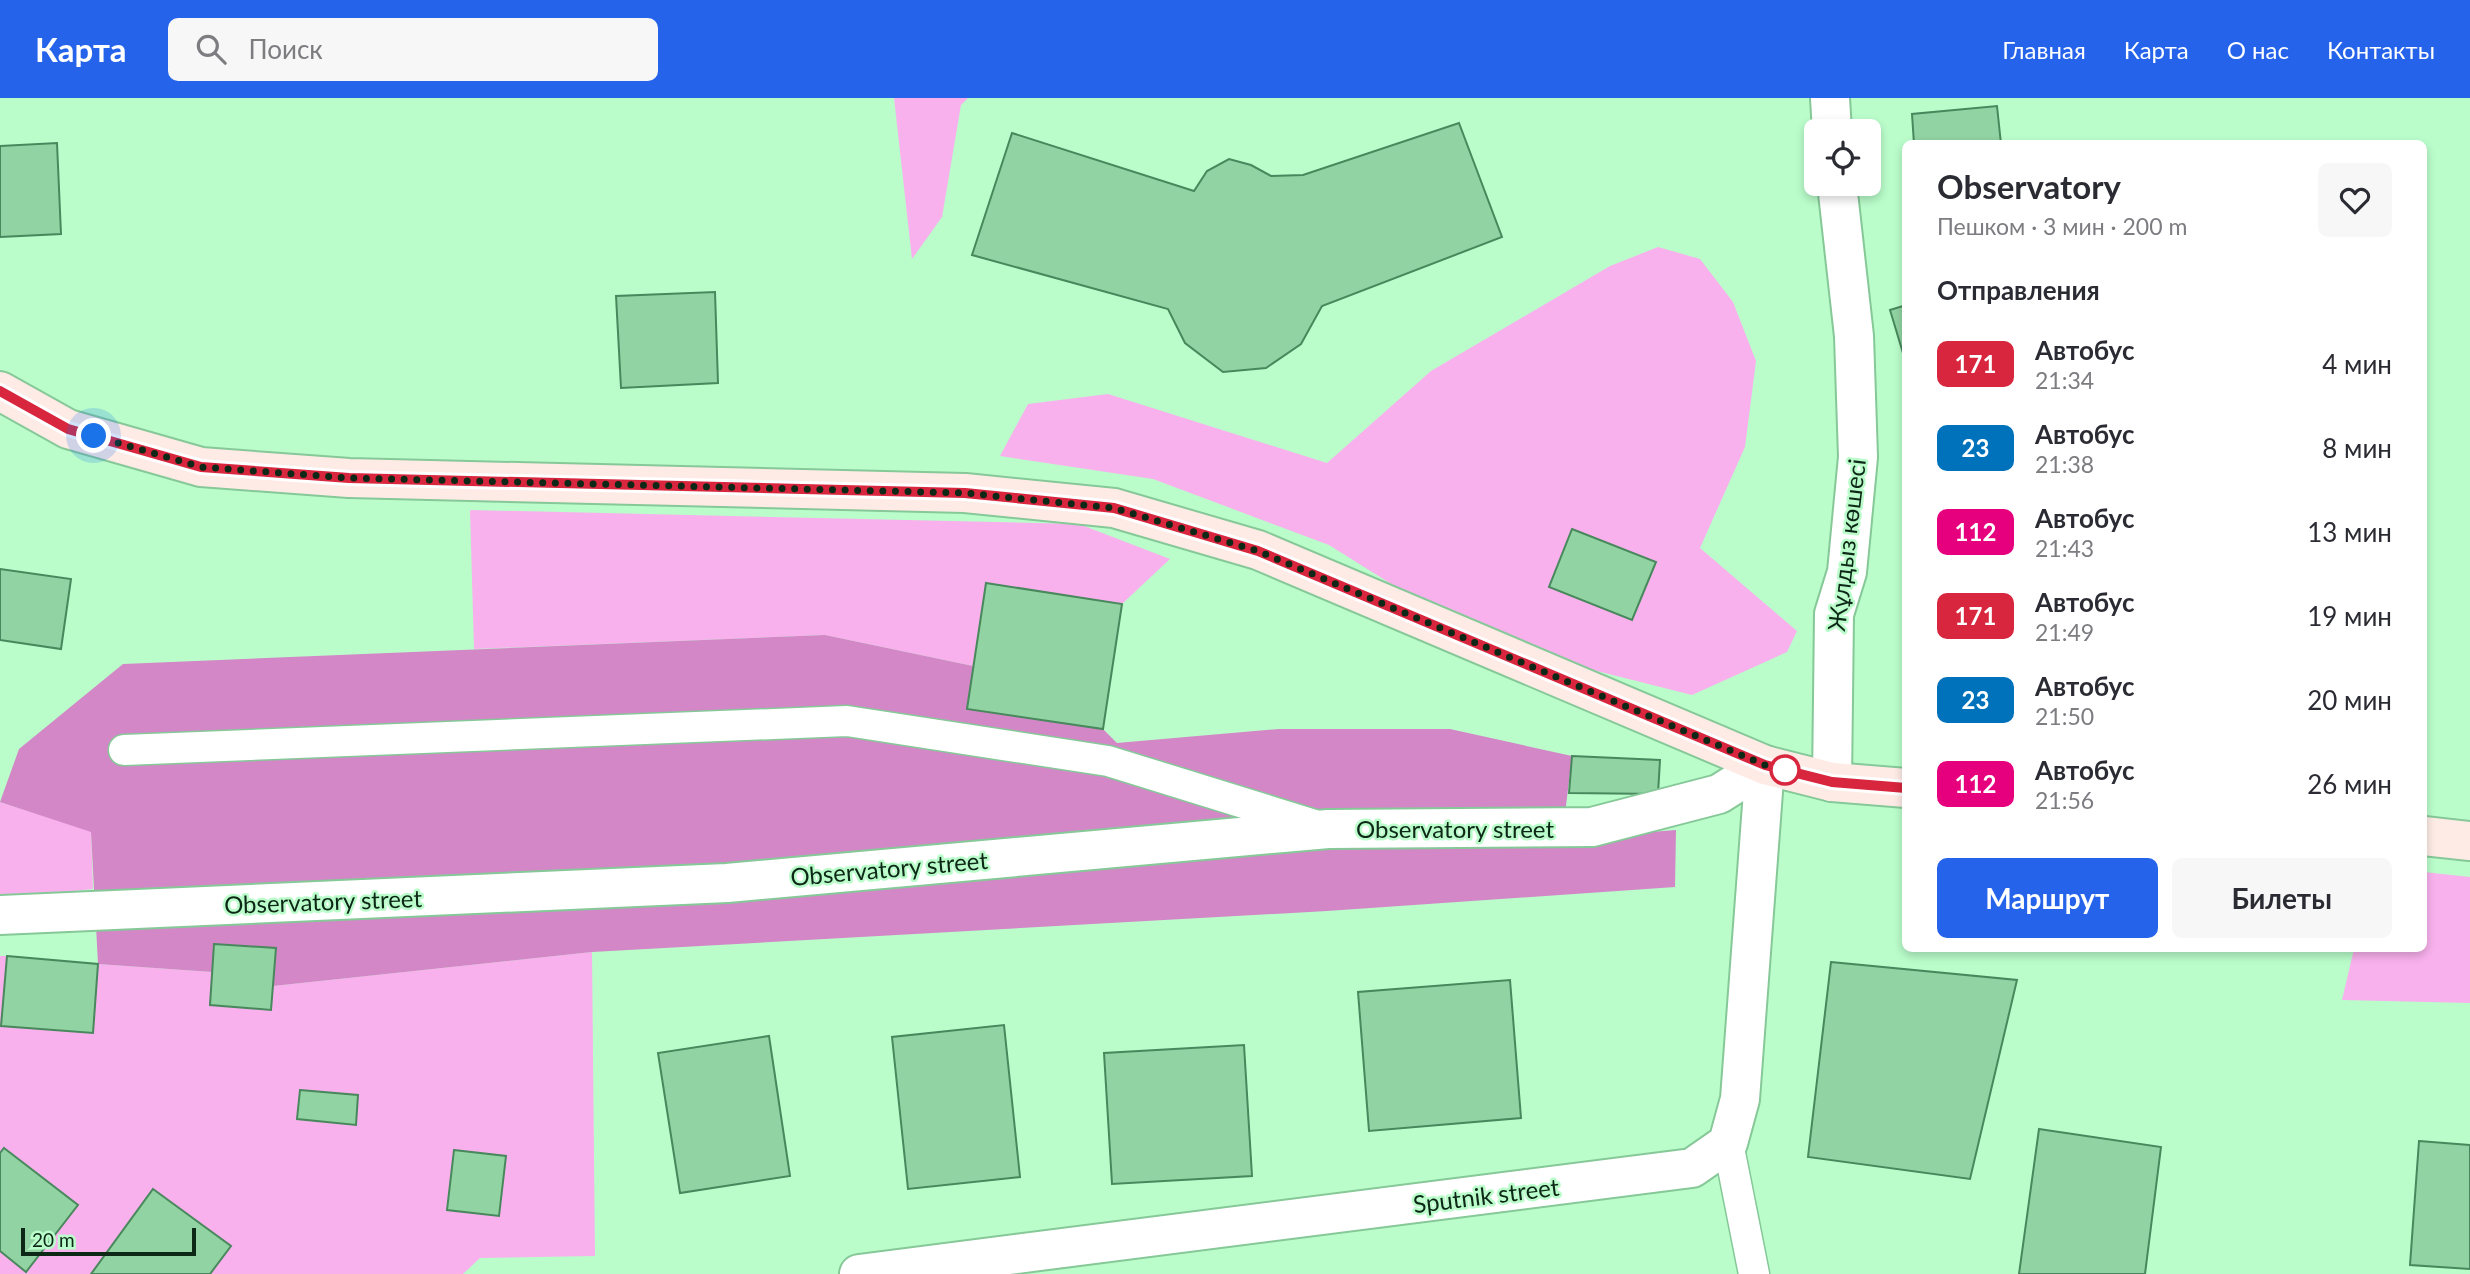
<!DOCTYPE html>
<html lang="ru">
<meta charset="utf-8">
<style>
:root{--surface:#fff;--page:#f7f7f7;--text:#2b2b33;--muted:#7c7c81;--accent:#2563eb}
body{margin:0;font-family:Lato,sans-serif;background:var(--page);color:var(--text);height:100vh;display:flex;flex-direction:column;font-size:26px;white-space:nowrap}
*{box-sizing:border-box;margin:0}
p{font-size:23px;color:var(--muted)}
.icon{flex:none;width:38px;height:38px;fill:none;stroke:currentColor;stroke-width:2;stroke-linecap:round;stroke-linejoin:round}
.map{position:relative;flex:1;overflow:hidden}
.details{position:absolute;left:1902px;top:42px;width:525px;height:812px;display:flex;flex-direction:column;background:var(--surface);border-radius:10px;box-shadow:0 4px 10px #0003}
.details>*{flex:none}
.badge{padding:0 14px;border-radius:10px;font-size:24px;line-height:46px}
.buttons{position:absolute;left:1804px;top:21px;display:grid;gap:14px}
.buttons a{display:grid;place-items:center;width:77px;height:77px;border-radius:10px;background:var(--surface);box-shadow:0 4px 10px #0003;font-size:35px}
.scale{position:absolute;left:21px;bottom:18px;width:175px;box-sizing:border-box;padding-left:7px;border:4px solid #0d2816;border-top:0;font-size:19px;line-height:24px;white-space:nowrap;color:#0d2816;-webkit-text-stroke:5px #bafdcb;paint-order:stroke}
.you{position:absolute;width:35px;height:35px;margin:-18px;border:5px solid #fff;border-radius:50%;background:#1a73e8;box-shadow:0 0 0 10px #1a73e833}
.map>.badge{position:absolute;translate:-50% -50%;box-shadow:0 0 0 4px #fff}
h2{padding:0 35px;font-size:26px;line-height:63px}
.round{display:grid;place-items:center;flex:none;width:74px;height:74px;border-radius:10px;background:var(--page)}
.summary{display:flex;align-items:center;justify-content:space-between;height:119px;padding:0 35px}
h1{font-size:33px;font-weight:700;line-height:52px}
.primary-button{display:flex;gap:14px;margin-top:auto;padding:14px 35px}
.primary-button a{flex:1;height:80px;border-radius:10px;background:var(--accent);color:#fff;font-size:28px;font-weight:700;line-height:80px;text-align:center}
.primary-button a+a{background:var(--page);color:var(--text)}
ul{padding:0;list-style:none}
li{display:flex;align-items:center;gap:21px;height:84px;padding:0 35px}
li div{flex:1}
li b{display:block;font-size:26px}
li em{font-style:normal}
li .badge{min-width:77px;font-weight:700;text-align:center}
header{display:flex;align-items:center;gap:42px;box-sizing:border-box;height:98px;padding:0 35px;background:var(--accent);color:#fff}
header strong{font-size:33px}
nav{display:flex;gap:38px;margin-inline-start:auto;font-size:24px}
.search{width:490px;height:63px;background:var(--page);display:flex;align-items:center;gap:18px;box-sizing:border-box;padding:0 24px;border-radius:10px;color:var(--muted);font-size:26px}
.map>svg:first-child{display:block}
.green{fill:#f9b1ed}
.forest{fill:#d387c7}
.building{fill:#91d3a2;stroke:#48885c;stroke-width:2}
.lines{fill:none;stroke-linecap:round;stroke-linejoin:round}
.lane-casing{stroke:#86c898;stroke-width:33}
.street-casing{stroke:#86c898;stroke-width:42}
.secondary-casing{stroke:#86c898;stroke-width:42}
.lane{stroke:#fff;stroke-width:30}
.street{stroke:#fff;stroke-width:38}
.secondary{stroke:#feebe6;stroke-width:38}
.line-casing{stroke:#fff;stroke-width:16}
.line{stroke:#d7263d;stroke-width:10}
.walk{stroke:#0d2816;stroke-width:7;stroke-dasharray:0 12.6}
.stop-dot{fill:#fff;stroke:#d7263d;stroke-width:3.5}
.labels{text-anchor:middle;dominant-baseline:central;stroke-width:5;stroke-linejoin:round;paint-order:stroke}
.street-label{font-size:24px;fill:#0d2816;stroke:#bafdcb}
</style>
<header>
<strong>Карта</strong>
<div class="search"><svg class="icon" aria-label="search" viewBox="0 0 24 24"><circle cx="10" cy="10" r="6"/><path d="M15 15l6 6"/></svg>Поиск</div>
<nav><a>Главная</a><a>Карта</a><a>О нас</a><a>Контакты</a></nav>
</header>
<div class="map">
<svg width="2470" height="1176" viewBox="0 0 2470 1176">
<rect width="100%" height="100%" fill="#bafdcb"/>
<path class="green" d="M894,0H968L961,7L942,119L912,161Z
M1658,149L1700,161L1733,204L1756,263L1745,349L1700,450L1797,533L1787,554L1692,597L1581,569L1452,524L1329,447L1153,381L1000,358L1028,306L1108,296L1327,365L1431,273L1610,168Z
M470,412L1079,426L1170,461L1122,506L986,486L973,568L825,537L474,551Z
M0,704L91,733L93,791L0,801Z
M2424,774L2470,779V905L2342,902L2354,851L2424,850Z
M592,854L595,1158L480,1160L463,1176H210L231,1148L153,1091L91,1176H0V1153L26,1173L77,1107L5,1050L0,1055V858H7L1,928L92,935L98,866L212,874L210,907L271,912L273,888Z"/>
<path class="forest" d="M825,537L973,568L968,611L1103,631L1117,645L1279,631H1450L1572,658L1562,741L1676,732L1675,789L1327,813L592,854L273,888L275,850L215,846L212,874L98,866L91,734L0,704L19,651L123,566Z"/>
<path class="building" d="M1997,8L2001,46H1914L1912,16Z
M1459,25L1502,139L1322,208L1301,246L1266,270L1223,274L1185,245L1168,211L972,157L1012,35L1194,93L1207,73L1229,61L1251,67L1271,78L1303,77Z
M57,45L61,136L0,139V48Z
M715,194L718,285L621,290L616,198Z
M1906,207V265L1890,212Z
M1572,431L1656,464L1632,522L1549,489Z
M0,471L71,481L61,551L0,542Z
M986,485L1122,506L1103,631L967,611Z
M1572,658L1660,662L1658,696L1569,695Z
M214,846L276,850L271,912L210,907Z
M7,858L98,866L93,935L1,928Z
M1831,864L2017,882L1970,1081L1808,1059Z
M1510,882L1521,1020L1369,1033L1358,894Z
M1004,927L1020,1079L908,1091L892,939Z
M769,938L790,1078L680,1095L658,955Z
M1244,947L1252,1078L1112,1086L1104,955Z
M300,992L358,997L356,1027L297,1021Z
M2039,1031L2161,1049L2145,1176H2019Z
M2419,1043L2470,1047V1171L2410,1167Z
M4,1050L78,1107L26,1174L0,1153V1055Z
M454,1052L506,1058L499,1118L447,1112Z
M153,1091L231,1148L210,1176H91Z"/>
<g class="lines">
<g class="lane-casing">
<path id="lane" d="M124,652L847,623L1108,663L1318,728
M1728,1045L1754,1176"/>
</g>
<g class="street-casing">
<path id="street" d="M1830,0L1832,33
M1832,684L1834,516L1847,474L1858,359L1854,238L1837,86
M0,817L727,785L1328,731L1592,729L1719,696L1765,667
M859,1176L1692,1070L1728,1045L1740,1001L1765,667"/>
</g>
<g class="secondary-casing">
<path id="secondary" d="M0,293L68,331L201,369L349,380L965,395L1114,410L1258,452L1765,667L1832,684L1906,690
M2424,738L2470,743"/>
</g>
<use href="#lane" class="lane"/>
<use href="#street" class="street"/>
<use href="#secondary" class="secondary"/>
</g>
<g class="lines">
<g class="line-casing">
<path id="line" d="M0,293L68,331L201,369L349,380L965,395L1114,410L1258,453L1765,667L1832,684L1906,690"/>
</g>
<use href="#line" class="line"/>
<path class="walk" d="M94,338L201,369L349,380L965,395L1114,410L1258,453L1765,667L1788,672H1785"/>
</g>
<circle class="stop-dot" cx="1785" cy="672" r="14"/>
<g class="labels">
<g class="street-label">
<text transform="translate(1846 447) rotate(-83)">Жұлдыз көшесі</text>
<text x="1455" y="730">Observatory street</text>
<text transform="translate(889 770) rotate(-5)">Observatory street</text>
<text transform="translate(323 803) rotate(-2)">Observatory street</text>
<text transform="translate(1486 1097) rotate(-7)">Sputnik street</text>
</g>
</g>
</svg>
<div class="buttons">
<a><svg class="icon" aria-label="locate" viewBox="0 0 24 24"><circle cx="12" cy="12" r="6"/><path d="M12 2v4M12 18v4M2 12h4M18 12h4"/></svg></a>
</div>
<div class="scale">20 m</div>
<div class="you" style="left:94px;top:338px"></div>
<section class="details">
<div class="summary"><div><h1>Observatory</h1><p>Пешком · 3 мин · 200 m</p></div><a class="round"><svg class="icon" aria-label="heart" viewBox="0 0 24 24"><path d="M12 20l-8-8c-3-5 5-10 8-4 3-6 11-1 8 4z"/></svg></a></div>
<h2>Отправления</h2>
<ul>
<li><span class="badge" style="background:#d7263d;color:#fff">171</span><div><b>Автобус</b><p>21:34</p></div><em>4 мин</em></li>
<li><span class="badge" style="background:#0072bc;color:#fff">23</span><div><b>Автобус</b><p>21:38</p></div><em>8 мин</em></li>
<li><span class="badge" style="background:#e6007e;color:#fff">112</span><div><b>Автобус</b><p>21:43</p></div><em>13 мин</em></li>
<li><span class="badge" style="background:#d7263d;color:#fff">171</span><div><b>Автобус</b><p>21:49</p></div><em>19 мин</em></li>
<li><span class="badge" style="background:#0072bc;color:#fff">23</span><div><b>Автобус</b><p>21:50</p></div><em>20 мин</em></li>
<li><span class="badge" style="background:#e6007e;color:#fff">112</span><div><b>Автобус</b><p>21:56</p></div><em>26 мин</em></li>
</ul>
<div class="primary-button"><a>Маршрут</a><a>Билеты</a></div>
</section>
</div>
